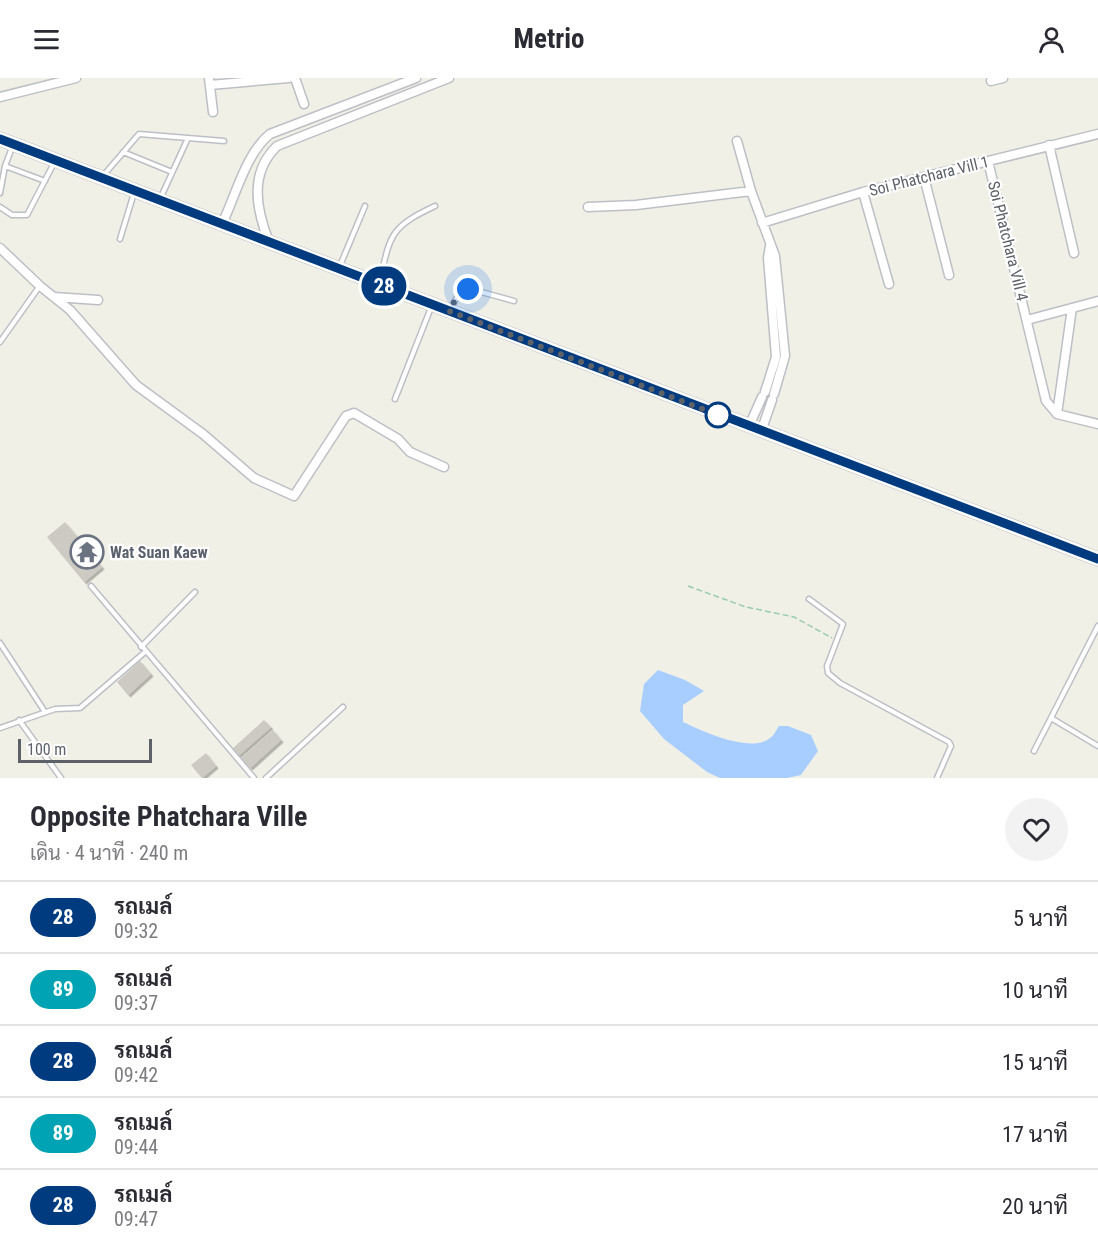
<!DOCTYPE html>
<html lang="th">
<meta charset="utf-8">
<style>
:root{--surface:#fff;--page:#f2f2f3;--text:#2b2b33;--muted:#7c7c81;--line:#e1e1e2}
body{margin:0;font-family:"Roboto Condensed",Sarabun,sans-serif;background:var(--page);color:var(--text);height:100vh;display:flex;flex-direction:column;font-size:22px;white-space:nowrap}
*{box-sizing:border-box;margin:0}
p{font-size:20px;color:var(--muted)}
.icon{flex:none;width:33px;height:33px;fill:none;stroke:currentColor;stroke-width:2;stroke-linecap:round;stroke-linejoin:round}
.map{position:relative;height:700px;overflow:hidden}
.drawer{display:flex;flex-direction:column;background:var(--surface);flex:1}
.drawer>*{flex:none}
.badge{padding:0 12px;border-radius:20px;font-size:21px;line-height:39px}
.scale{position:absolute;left:18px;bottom:15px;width:134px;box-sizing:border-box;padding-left:6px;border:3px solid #5d6168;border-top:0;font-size:16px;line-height:21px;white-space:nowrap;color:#5d6168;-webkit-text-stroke:4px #fff;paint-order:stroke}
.you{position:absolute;width:30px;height:30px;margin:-15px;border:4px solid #fff;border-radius:50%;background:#1a73e8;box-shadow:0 0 0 9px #1a73e833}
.map>.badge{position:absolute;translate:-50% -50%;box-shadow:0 0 0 3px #fff}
.round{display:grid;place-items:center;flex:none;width:63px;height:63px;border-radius:32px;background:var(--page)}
.summary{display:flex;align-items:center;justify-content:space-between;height:102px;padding:0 30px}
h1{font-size:28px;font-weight:700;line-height:45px}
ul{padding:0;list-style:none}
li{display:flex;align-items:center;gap:18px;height:72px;padding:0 30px;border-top:2px solid var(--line)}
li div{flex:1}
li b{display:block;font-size:22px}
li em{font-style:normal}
li .badge{min-width:66px;font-weight:700;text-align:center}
header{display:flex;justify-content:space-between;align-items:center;height:78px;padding:0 30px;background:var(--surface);font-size:27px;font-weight:700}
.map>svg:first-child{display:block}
.water{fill:#a8ceff}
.building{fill:#cccac3;filter:url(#shadow)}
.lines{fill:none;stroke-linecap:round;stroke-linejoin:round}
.lane-casing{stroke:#bdbfc6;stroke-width:7}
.street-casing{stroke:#bdbfc6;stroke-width:11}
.secondary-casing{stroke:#bbbec5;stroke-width:15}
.path{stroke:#98ccae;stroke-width:1.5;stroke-dasharray:6 3;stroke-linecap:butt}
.lane{stroke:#fff;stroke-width:4}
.street{stroke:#fff;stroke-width:8}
.secondary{stroke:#fff;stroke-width:12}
.line-casing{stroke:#fff;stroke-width:14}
.line{stroke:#003b80;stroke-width:9}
.walk{stroke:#5d6168;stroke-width:6;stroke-dasharray:0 10.8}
.stop-dot{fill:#fff;stroke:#003b80;stroke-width:3}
.labels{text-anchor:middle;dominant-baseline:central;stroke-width:4.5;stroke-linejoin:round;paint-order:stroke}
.street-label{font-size:16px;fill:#5d6168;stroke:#fff}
.worship-label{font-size:16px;font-weight:bold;fill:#5b616d;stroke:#fff;text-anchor:start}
</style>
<header><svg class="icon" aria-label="menu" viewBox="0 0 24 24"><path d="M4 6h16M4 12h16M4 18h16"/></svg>Metrio<svg class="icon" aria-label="person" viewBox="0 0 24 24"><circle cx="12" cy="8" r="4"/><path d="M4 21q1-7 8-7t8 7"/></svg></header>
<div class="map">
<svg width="1098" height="700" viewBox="0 0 1098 700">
<defs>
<filter id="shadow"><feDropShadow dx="2.5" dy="2.5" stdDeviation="0" flood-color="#0004"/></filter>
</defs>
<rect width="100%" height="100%" fill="#f1f0e6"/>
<path class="water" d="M658,592L685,602L704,613L683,627V644C702,653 751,676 770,660C774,658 776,652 779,648H788L811,657L818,673L801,697L787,700H720L707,694L664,661L640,633L644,606Z"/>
<path class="building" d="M65,444L102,489L84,504L47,459Z
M140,583L151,596L128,617L117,604Z
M264,642L271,649L238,678L232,671Z
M273,652L281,662L250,690L241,680Z
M206,675L216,688L202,700L191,687Z"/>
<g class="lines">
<g class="lane-casing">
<path id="lane" d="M123,74L172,94
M5,88L45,103
M102,99L139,56L224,63
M0,115L5,88L13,67
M161,119L188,60
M0,129L12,137H27L54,85
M120,161L134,115
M339,190L365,128
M380,203C390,157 390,149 435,128
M451,230L461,212H474L514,223
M0,264L39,209
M395,321L432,227
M91,508L254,700
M809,521L843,546L827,588L828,595L840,605L949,664L951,668L937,700
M0,565L45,634
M141,569L195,514
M1051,640L1098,668
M19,642L61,700
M0,650L55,631L80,630L145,574
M1034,673L1098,548
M266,700L343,629"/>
</g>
<g class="street-casing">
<path id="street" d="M209,0L213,34
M295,0L304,26
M991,3L1003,0
M210,7L289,0
M0,19L76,0
M737,63L751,113L775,178L785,278L774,316
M1049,67L1074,175
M988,83L1046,323L1057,336L1098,346
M924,99L949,197
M863,114L889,206
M588,129L636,127L751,113
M762,145L863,114L1098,56
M222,146C236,117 246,75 270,56L416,0
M269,164C256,131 249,95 277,68L449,0
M0,170L40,208L70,232L136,307L203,356L254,400L294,418L346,338L354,335L398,361L410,374L444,389
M54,219L98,222
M1027,242L1098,223
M765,314L776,279L768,180L770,168
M1057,336L1072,230
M750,346L762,319
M762,351L772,322"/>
</g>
<g class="secondary-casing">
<path id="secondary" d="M0,61L1098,481"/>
</g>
<path class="path" d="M688,508L746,529L794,539L832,560"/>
<use href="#lane" class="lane"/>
<use href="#street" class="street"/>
<use href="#secondary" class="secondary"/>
</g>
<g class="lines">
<g class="line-casing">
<path id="line" d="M0,61L1098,481"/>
</g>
<use href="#line" class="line"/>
<path class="walk" d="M468,211L461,212L449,233L718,337"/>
</g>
<defs>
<g id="temple-ring" transform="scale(1.725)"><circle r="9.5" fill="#fff" stroke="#6b7280" stroke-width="1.5"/><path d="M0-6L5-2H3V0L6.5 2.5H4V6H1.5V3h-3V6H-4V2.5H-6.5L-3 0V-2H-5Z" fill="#6b7280"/></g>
</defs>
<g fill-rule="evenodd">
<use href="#temple-ring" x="87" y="474"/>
</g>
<circle class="stop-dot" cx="718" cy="337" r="12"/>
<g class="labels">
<g class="street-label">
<text transform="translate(929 98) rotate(-14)">Soi Phatchara Vill 1</text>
<text transform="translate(1008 163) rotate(76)">Soi Phatchara Vill 4</text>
</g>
<g class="worship-label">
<text x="110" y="474">Wat Suan Kaew</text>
</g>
</g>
</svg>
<div class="scale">100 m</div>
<div class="you" style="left:468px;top:211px"></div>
<b class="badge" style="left:384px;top:208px;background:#003b80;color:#fff">28</b>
</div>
<section class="drawer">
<div class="summary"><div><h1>Opposite Phatchara Ville</h1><p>เดิน · 4 นาที · 240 m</p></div><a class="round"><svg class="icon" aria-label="heart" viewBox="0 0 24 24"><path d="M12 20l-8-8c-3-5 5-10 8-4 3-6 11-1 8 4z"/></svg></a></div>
<ul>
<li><span class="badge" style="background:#003b80;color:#fff">28</span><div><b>รถเมล์</b><p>09:32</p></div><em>5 นาที</em></li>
<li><span class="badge" style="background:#00a3b4;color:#fff">89</span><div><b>รถเมล์</b><p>09:37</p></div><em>10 นาที</em></li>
<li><span class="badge" style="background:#003b80;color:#fff">28</span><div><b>รถเมล์</b><p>09:42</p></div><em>15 นาที</em></li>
<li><span class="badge" style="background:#00a3b4;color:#fff">89</span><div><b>รถเมล์</b><p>09:44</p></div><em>17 นาที</em></li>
<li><span class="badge" style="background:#003b80;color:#fff">28</span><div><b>รถเมล์</b><p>09:47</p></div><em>20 นาที</em></li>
</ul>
</section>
